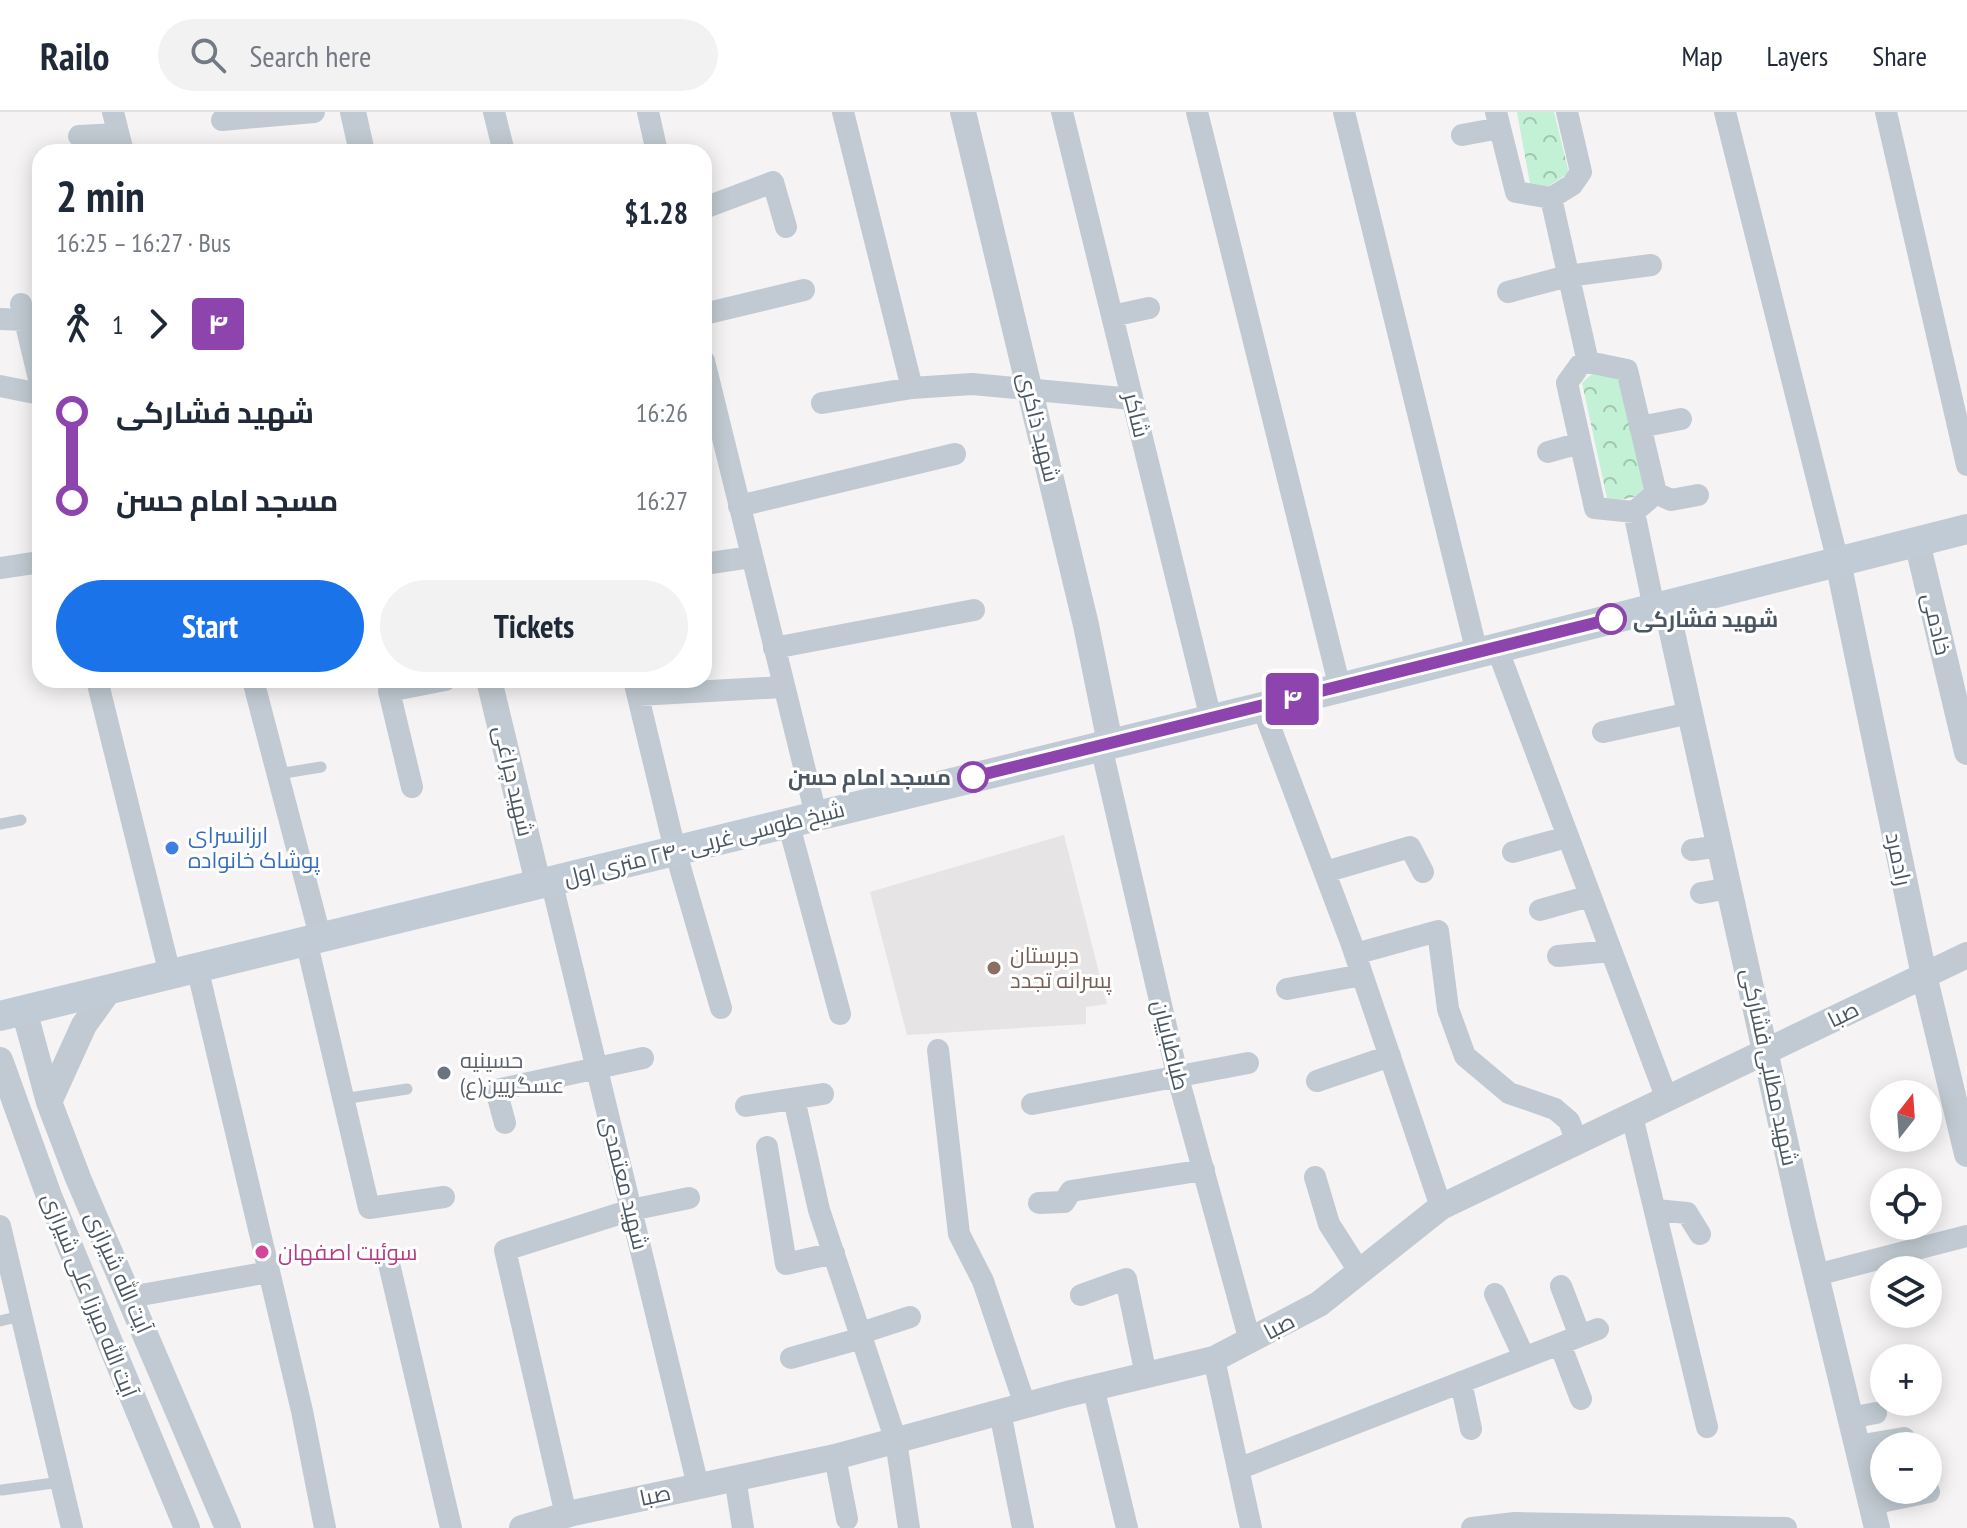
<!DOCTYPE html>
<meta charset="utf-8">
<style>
:root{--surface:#fff;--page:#f2f2f3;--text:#1f2937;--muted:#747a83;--line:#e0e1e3;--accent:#1a73e8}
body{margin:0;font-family:"PT Sans Narrow",Cairo,sans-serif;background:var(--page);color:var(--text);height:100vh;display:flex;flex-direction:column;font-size:30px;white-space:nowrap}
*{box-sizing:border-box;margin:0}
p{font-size:26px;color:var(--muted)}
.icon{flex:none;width:44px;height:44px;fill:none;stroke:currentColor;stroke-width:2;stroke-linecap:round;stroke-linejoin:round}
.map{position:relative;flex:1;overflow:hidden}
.panel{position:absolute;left:32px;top:32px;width:680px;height:544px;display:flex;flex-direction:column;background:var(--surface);border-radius:24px;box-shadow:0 4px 20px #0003}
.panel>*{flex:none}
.badge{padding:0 16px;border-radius:6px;font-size:28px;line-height:52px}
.needle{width:52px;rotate:17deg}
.buttons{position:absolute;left:1870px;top:968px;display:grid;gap:16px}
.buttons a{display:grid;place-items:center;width:72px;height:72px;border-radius:50%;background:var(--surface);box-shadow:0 4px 20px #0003;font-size:40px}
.map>.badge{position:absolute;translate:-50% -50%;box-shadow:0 0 0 4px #fff}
.legs{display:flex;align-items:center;gap:12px;height:88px;padding:0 24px;font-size:26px}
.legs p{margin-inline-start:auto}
.headline{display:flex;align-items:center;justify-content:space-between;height:136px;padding:0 24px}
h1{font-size:44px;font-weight:800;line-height:60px}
.action{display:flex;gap:16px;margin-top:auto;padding:16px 24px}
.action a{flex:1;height:92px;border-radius:48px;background:var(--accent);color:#fff;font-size:32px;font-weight:800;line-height:92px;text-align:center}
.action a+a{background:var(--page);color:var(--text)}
ul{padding:0 24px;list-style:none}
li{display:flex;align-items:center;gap:28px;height:88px;font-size:30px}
li i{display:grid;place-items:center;width:12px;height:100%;margin:0 10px;background:currentColor}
li i::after{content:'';width:20px;height:20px;margin:-10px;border:6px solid;border-radius:50%;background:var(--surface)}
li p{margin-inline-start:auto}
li:first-child i{background:linear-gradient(#0000 50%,currentColor 0)}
li:last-child i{background:linear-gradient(currentColor 50%,#0000 0)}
header{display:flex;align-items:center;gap:48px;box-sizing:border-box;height:112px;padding:0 40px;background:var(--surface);border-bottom:2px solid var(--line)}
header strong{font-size:38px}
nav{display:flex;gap:44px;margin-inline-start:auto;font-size:28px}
.search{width:560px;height:72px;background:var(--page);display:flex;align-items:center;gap:20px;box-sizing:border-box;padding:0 28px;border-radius:44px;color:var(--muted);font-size:30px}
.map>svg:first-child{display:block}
.education{fill:#e6e4e5}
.forest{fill:url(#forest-crowns)}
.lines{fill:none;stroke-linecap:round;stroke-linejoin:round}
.service{stroke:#c1cad2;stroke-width:11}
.minor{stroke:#c1cad2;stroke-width:22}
.tertiary{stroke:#c1cad2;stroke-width:26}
.secondary{stroke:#c1cbd6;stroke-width:30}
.line-1-casing{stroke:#fff;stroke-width:18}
.line-1{stroke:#8e44ad;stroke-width:12}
.stop-1-dot{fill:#fff;stroke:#8e44ad;stroke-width:4}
.shop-dot{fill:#3f7fe0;stroke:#fff;stroke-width:3}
.education-dot{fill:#8d6e63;stroke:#fff;stroke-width:3}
.worship-dot{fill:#6b7280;stroke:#fff;stroke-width:3}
.hotel-dot{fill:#d1479c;stroke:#fff;stroke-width:3}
.labels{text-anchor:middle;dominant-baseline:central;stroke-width:6;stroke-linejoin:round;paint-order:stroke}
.street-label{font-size:22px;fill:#4a5661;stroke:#fff}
.stop-label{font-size:22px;font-weight:bold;fill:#4a5661;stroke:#fff;text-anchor:start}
.shop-label{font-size:22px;fill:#366cbe;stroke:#fff;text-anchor:start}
.education-label{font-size:22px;fill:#785e54;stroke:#fff;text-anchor:start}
.worship-label{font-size:22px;fill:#5b616d;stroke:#fff;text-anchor:start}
.hotel-label{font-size:22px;fill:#b23c85;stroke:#fff;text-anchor:start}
</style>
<header>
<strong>Railo</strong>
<div class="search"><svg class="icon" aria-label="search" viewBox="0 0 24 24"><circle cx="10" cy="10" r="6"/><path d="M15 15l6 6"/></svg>Search here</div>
<nav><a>Map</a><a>Layers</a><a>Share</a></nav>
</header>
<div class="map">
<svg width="1967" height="1416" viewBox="0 0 1967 1416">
<defs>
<pattern id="forest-crowns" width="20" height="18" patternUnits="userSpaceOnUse" patternTransform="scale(2)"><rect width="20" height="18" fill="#c3f1d5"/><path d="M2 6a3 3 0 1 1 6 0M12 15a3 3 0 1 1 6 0" fill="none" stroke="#a0c6b0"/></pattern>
</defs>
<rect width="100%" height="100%" fill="#f5f3f3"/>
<path class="education" d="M1064,723L1107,892L1086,895V912L907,923L870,780Z"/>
<path class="forest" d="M1517,0H1554L1569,61L1547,75L1531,77Z
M1592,262L1619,264L1646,375C1637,389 1621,388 1607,386L1582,271Z"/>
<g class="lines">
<path class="service" d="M278,662L321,655
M0,712L21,708
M343,987L407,977
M0,1209L21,1204
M2,1378L61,1370"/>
<path class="minor" d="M113,0L123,40
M494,0L504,40
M648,0L657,40
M843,0L912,276
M1062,0L1211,607
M1197,0L1340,576
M1344,0L1477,541
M1496,0L1516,80L1551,86L1572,73L1581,60L1567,0
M1725,0L1838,450
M1886,0L1967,353
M222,8L314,0
M1462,23L1500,16
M79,24L118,22
M1551,86L1588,250
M704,96L773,70L786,115
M1508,180L1568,164L1651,153
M21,192L40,271
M704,202L804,178
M1112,204L1149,196
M0,207L25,208
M704,249L816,703
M1588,250L1627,258L1656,381L1634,400L1595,396L1567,271L1580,253Z
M0,274L40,282
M822,291L912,276L972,272L1132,287
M1640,315L1681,307
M1548,340L1580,331
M1656,381L1671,388L1698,383
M739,394L955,342
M1634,400L1654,496
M704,452L751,445
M0,456L40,450
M774,536L974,498
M1497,536L1667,987
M97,568L170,862
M253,568L320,824
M634,568L675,738L721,896
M638,583L784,575
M1262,594L1351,830L1441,1095
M1603,620L1690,601
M1101,634L1177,962L1250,1229
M412,675L389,579L445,568
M788,710L840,902
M1692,738L1721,734
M1513,740L1567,725
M1325,760L1410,735L1423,760
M551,768L698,1374
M1701,781L1730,776
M1540,798L1590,784
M306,828L369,1096L444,1085
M1355,842L1438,819L1448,897L1465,944L1509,981L1555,997L1569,1009L1577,1030
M1558,844L1611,839
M197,855L302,1299L325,1416
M1287,877L1362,863
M938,938L959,1122L983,1169L1025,1293
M1317,969L1390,944
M794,987L819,1098L896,1329L909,1416
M1032,992L1248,951
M746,994L823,982
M1632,1004L1707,1315
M505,1011L496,978L643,946
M767,1035L786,1152L834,1141
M1315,1065L1329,1112L1359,1159
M1039,1091L1064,1090L1071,1079L1204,1058
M1656,1098L1687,1101L1700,1122
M0,1114L72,1416
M390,1156L451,1416
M1816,1163L1967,1124
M1561,1174L1580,1224
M1495,1182L1524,1245
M1081,1183L1126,1167L1146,1263
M130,1185L269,1160
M861,1221L910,1205
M1560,1232L1581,1287
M791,1246L862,1226
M1214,1247L1251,1416
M1461,1270L1471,1317
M1093,1275L1127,1416
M1000,1300L1023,1416
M1850,1306L1876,1301
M1857,1334L1904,1326
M835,1345L847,1407
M1238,1357L1598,1217
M735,1366L743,1416
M1871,1392L1929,1380
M566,1403L505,1138L631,1098L689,1086
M1472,1416L1515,1411L1786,1416"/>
<path class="tertiary" d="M353,0L362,40
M963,0L1086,513L1110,631
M1917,430L1967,640
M1838,450L1924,863L1967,1042
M1666,493L1803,1110L1877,1416
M489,568L538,771
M24,898L49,990L78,1066L228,1416
M0,948L49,1084L187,1416
M49,990L84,913L110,877
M522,1416L573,1401L835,1345L1067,1282L1214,1247L1319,1192L1441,1095L1967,843"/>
<path class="secondary" d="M0,904L1340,576L1967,417"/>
</g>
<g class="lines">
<g class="line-1-casing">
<path id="line-1" d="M973,665L1611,507"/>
</g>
<use href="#line-1" class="line-1"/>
</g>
<g class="stop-1-dot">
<circle cx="1611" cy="507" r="14"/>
<circle cx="973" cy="665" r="14"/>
</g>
<circle class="shop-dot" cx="172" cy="736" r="8"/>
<circle class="education-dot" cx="994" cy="856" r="8"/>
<circle class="worship-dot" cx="444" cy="961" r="8"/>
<circle class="hotel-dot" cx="262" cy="1140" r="8"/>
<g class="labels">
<g class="street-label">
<text transform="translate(1137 303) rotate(76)">شاکر</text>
<text transform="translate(1039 315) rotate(76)">شهید ذاکری</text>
<text transform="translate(1937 512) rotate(77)">خادمی</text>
<text transform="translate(514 669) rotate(77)">شهید چراغی</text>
<text transform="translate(704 731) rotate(-14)">شیخ طوسی غربی - ۲۴ متری اول</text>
<text transform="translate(1899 747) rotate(78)">رادمرد</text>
<text transform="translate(1843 902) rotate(-26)">صبا</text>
<text transform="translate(1171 933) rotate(76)">طباطباییان</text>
<text transform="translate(1770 955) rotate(78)">شهید مطلبی فشارکی</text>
<text transform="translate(625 1071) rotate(76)">شهید معتمدی</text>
<text transform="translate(119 1160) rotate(66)">آیت الله شیرازی</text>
<text transform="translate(90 1183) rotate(68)">آیت الله میرزا علی شیرازی</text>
<text transform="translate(1279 1214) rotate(-28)">صبا</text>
<text transform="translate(655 1383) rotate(-12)">صبا</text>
</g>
<g class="stop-label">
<text x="1633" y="507">شهید فشارکی</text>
<text x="951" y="665" text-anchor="end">مسجد امام حسن</text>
</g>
<g class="shop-label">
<text x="188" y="723">ارزانسرای<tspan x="188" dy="25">پوشاک خانواده</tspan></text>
</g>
<g class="education-label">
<text x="1010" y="843">دبرستان<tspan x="1010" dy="25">پسرانه تجدد</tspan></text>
</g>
<g class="worship-label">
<text x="460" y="948">حسینیه<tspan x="460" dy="25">عسگریین(ع)</tspan></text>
</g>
<g class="hotel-label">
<text x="278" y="1140">سوئیت اصفهان</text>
</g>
</g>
</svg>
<div class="buttons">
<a><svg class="needle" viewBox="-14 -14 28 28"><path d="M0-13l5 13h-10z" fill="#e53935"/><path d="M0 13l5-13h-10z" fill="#747a83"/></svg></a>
<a><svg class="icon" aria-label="locate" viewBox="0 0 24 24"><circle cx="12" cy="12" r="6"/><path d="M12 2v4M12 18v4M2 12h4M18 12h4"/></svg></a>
<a><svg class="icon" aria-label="layers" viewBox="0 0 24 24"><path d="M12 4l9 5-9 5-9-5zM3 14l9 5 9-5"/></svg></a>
<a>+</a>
<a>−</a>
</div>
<b class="badge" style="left:1292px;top:587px;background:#8e44ad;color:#fff">۴</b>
<section class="panel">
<div class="headline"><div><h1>2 min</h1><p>16:25 – 16:27 · Bus</p></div><b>$1.28</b></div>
<div class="legs"><svg class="icon" aria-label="walk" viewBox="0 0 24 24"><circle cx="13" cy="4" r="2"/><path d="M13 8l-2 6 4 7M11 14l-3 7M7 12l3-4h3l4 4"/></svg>1<svg class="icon" aria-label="forward" viewBox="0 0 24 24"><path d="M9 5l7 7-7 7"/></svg><b class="badge" style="background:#8e44ad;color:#fff">۴</b></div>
<ul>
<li><i style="color:#8e44ad"></i><b>شهید فشارکی</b><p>16:26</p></li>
<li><i style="color:#8e44ad"></i><b>مسجد امام حسن</b><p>16:27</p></li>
</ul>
<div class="action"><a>Start</a><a>Tickets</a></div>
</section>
</div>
